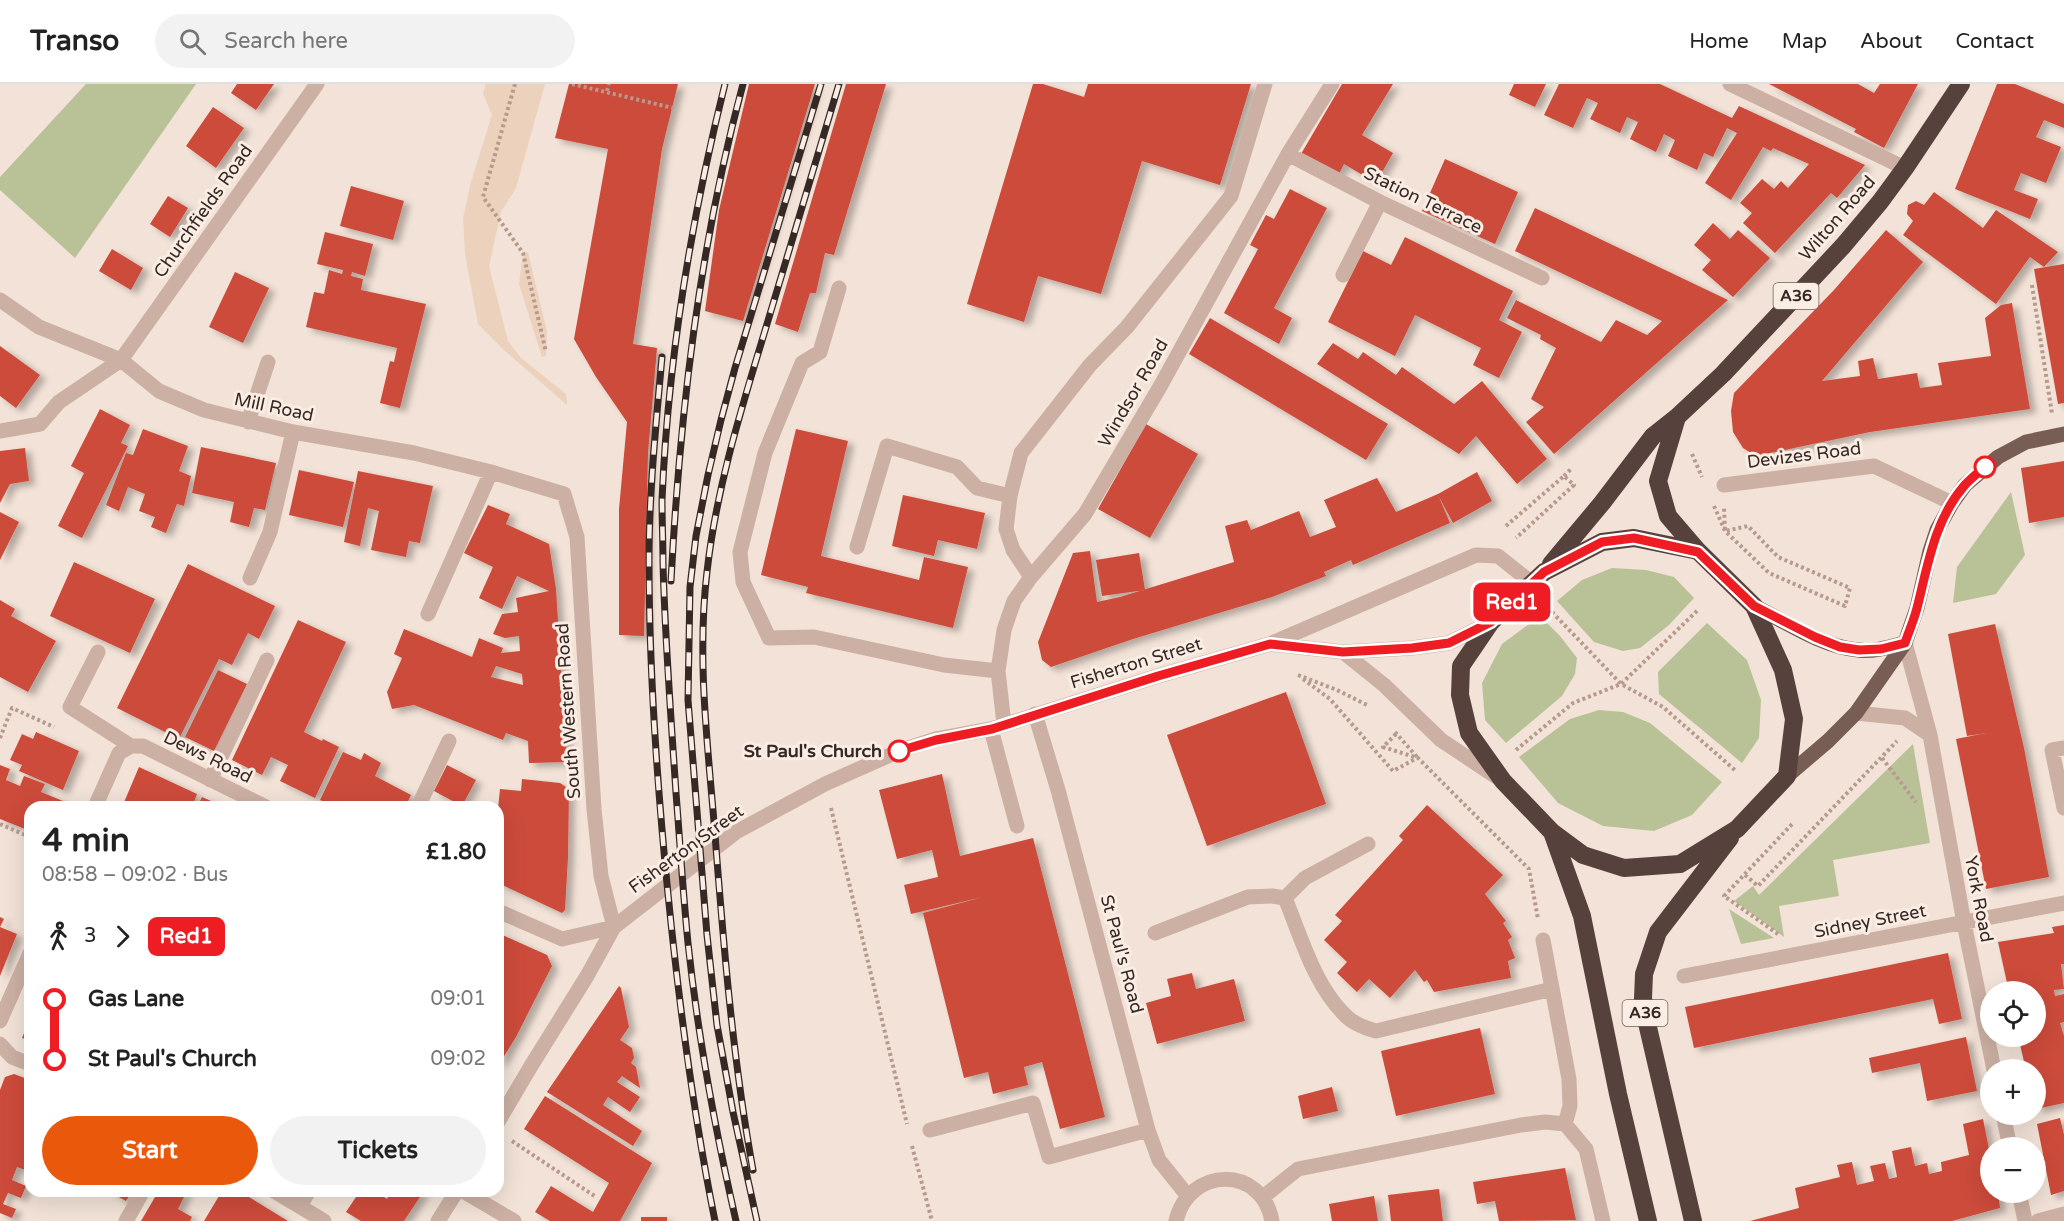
<!DOCTYPE html>
<meta charset="utf-8">
<style>
:root{--surface:#fff;--page:#f2f2f2;--text:#222;--muted:#767676;--line:#e0e0e0;--accent:#ea580c}
body{margin:0;font-family:"Varela Round",sans-serif;background:var(--page);color:var(--text);height:100vh;display:flex;flex-direction:column;font-size:22px;white-space:nowrap}
*{box-sizing:border-box;margin:0}
p{font-size:20px;color:var(--muted)}
.icon{flex:none;width:33px;height:33px;fill:none;stroke:currentColor;stroke-width:2;stroke-linecap:round;stroke-linejoin:round}
.map{position:relative;flex:1;overflow:hidden}
.sheet{position:absolute;left:24px;top:717px;width:480px;height:396px;display:flex;flex-direction:column;background:var(--surface);border-radius:18px;box-shadow:0 6px 24px #0002}
.sheet>*{flex:none}
.badge{padding:0 12px;border-radius:9px;font-size:21px;line-height:39px}
.buttons{position:absolute;left:1980px;top:897px;display:grid;gap:12px}
.buttons a{display:grid;place-items:center;width:66px;height:66px;border-radius:50%;background:var(--surface);box-shadow:0 6px 24px #0002;font-size:30px}
.map>.badge{position:absolute;translate:-50% -50%;box-shadow:0 0 0 3px #fff}
.legs{display:flex;align-items:center;gap:9px;height:66px;padding:0 18px;font-size:20px}
.legs p{margin-inline-start:auto}
.headline{display:flex;align-items:center;justify-content:space-between;height:102px;padding:0 18px}
h1{font-size:33px;font-weight:700;line-height:45px}
.cta{display:flex;gap:12px;margin-top:auto;padding:12px 18px}
.cta a{flex:1;height:69px;border-radius:36px;background:var(--accent);color:#fff;font-size:24px;font-weight:700;line-height:69px;text-align:center}
.cta a+a{background:var(--page);color:var(--text)}
ul{padding:0 18px;list-style:none}
li{display:flex;align-items:center;gap:21px;height:60px;font-size:22px}
li i{display:grid;place-items:center;width:9px;height:100%;margin:0 8px;background:currentColor}
li i::after{content:'';width:15px;height:15px;margin:-8px;border:4px solid;border-radius:50%;background:var(--surface)}
li p{margin-inline-start:auto}
li:first-child i{background:linear-gradient(#0000 50%,currentColor 0)}
li:last-child i{background:linear-gradient(currentColor 50%,#0000 0)}
header{display:flex;align-items:center;gap:36px;box-sizing:border-box;height:84px;padding:0 30px;background:var(--surface);border-bottom:2px solid var(--line)}
header strong{font-size:28px}
nav{display:flex;gap:33px;margin-inline-start:auto;font-size:21px}
.search{width:420px;height:54px;background:var(--page);display:flex;align-items:center;gap:15px;box-sizing:border-box;padding:0 21px;border-radius:33px;color:var(--muted);font-size:22px}
.map>svg:first-child{display:block}
.green{fill:#b9c297}
.plaza{fill:#ecd1bd}
.building{fill:#cd4b3a;fill-rule:evenodd;filter:url(#shadow)}
.lines{fill:none;stroke-linecap:round;stroke-linejoin:round}
.path{stroke:#b79a8d;stroke-width:4;stroke-dasharray:3 3;stroke-linecap:butt}
.minor{stroke:#cbb0a3;stroke-width:15}
.major{stroke:#785d55;stroke-width:15}
.highway{stroke:#57413c;stroke-width:18}
.rail-casing{stroke:#352825;stroke-width:7}
.rail{stroke:#faede4;stroke-width:4.5;stroke-dasharray:14;stroke-linecap:butt}
.line-1-casing{stroke:#fff;stroke-width:14}
.line-1{stroke:#ee1d23;stroke-width:9}
.stop-1-dot{fill:#fff;stroke:#ee1d23;stroke-width:3}
.labels{text-anchor:middle;dominant-baseline:central;stroke-width:6;stroke-linejoin:round;paint-order:stroke}
.shield{fill:#faede4;stroke:#70635e;stroke-width:1.5}
.shield-label{font-size:16px;font-weight:bold;fill:#352825}
.street-label{font-size:18px;fill:#352825;stroke:#faede4}
.stop-label{font-size:18px;font-weight:bold;fill:#352825;stroke:#faede4;text-anchor:end}
</style>
<header>
<strong>Transo</strong>
<div class="search"><svg class="icon" aria-label="search" viewBox="0 0 24 24"><circle cx="10" cy="10" r="6"/><path d="M15 15l6 6"/></svg>Search here</div>
<nav><a>Home</a><a>Map</a><a>About</a><a>Contact</a></nav>
</header>
<div class="map">
<svg width="2064" height="1137" viewBox="0 0 2064 1137">
<defs>
<filter id="shadow"><feDropShadow dx="6" dy="4" stdDeviation="3" flood-color="#0004"/></filter>
</defs>
<rect width="100%" height="100%" fill="#f2e2d7"/>
<path class="green" d="M86,0H196L75,174L0,106V93Z
M2011,408L2025,471L1996,510L1953,519L1957,483Z
M1612,484L1646,486L1674,493L1694,514L1669,541L1640,564L1623,567L1594,558L1557,517L1582,496Z
M1540,532L1560,552L1577,574L1575,590L1562,612L1506,659L1485,636L1482,599L1502,560Z
M1707,539L1747,576L1761,616L1759,654L1742,679L1659,610L1658,588Z
M1599,626L1623,628L1650,639L1722,698L1692,731L1654,747L1603,742L1558,719L1519,673L1570,635Z
M1913,660L1930,759L1833,776L1839,812L1779,822L1784,853L1734,817L1753,802L1759,811Z
M1729,825L1774,854L1741,860Z"/>
<path class="plaza" d="M486,0H545L516,104L501,128L489,182L508,257L521,274L566,310L567,321L505,267L478,240L465,170L463,134L471,98L492,31L483,9Z
M528,168L547,248L546,272L542,273L519,200L523,169Z"/>
<path class="building" d="M237,0H274L256,26L231,9Z
M569,0H678L662,65L633,260L657,264L648,369L644,552L619,551V425L627,338L596,293L574,255L608,65L555,54Z
M749,0H815L743,237L705,227L719,126Z
M846,0H886L834,171L825,169L816,209H810L798,248L775,240Z
M1033,0H1043L1084,13L1088,0H1251L1220,101L1142,77L1101,210L1038,192L1024,238L967,220Z
M1342,0H1393L1362,51L1393,69L1376,99L1344,80L1338,92L1301,70Z
M1514,0H1546L1535,23L1509,11Z
M1559,0H1660L1732,34L1739,22L1865,81L1837,114L1831,109L1775,169L1743,139L1752,129L1740,119L1762,95L1774,105L1781,97L1788,104L1809,80L1773,64L1771,67L1763,63L1731,116L1705,99L1737,49L1727,44L1713,73L1704,69L1697,86L1668,72L1675,56L1664,50L1656,68L1630,55L1638,38L1627,33L1620,49L1590,35L1598,19L1587,14L1573,44L1544,31Z
M1769,0H1858L1874,9L1880,0H1918L1884,64L1854,48L1856,45Z
M1997,0H2015L2064,20V44L2044,36L2036,53L2061,63L2046,99L2021,89L2014,106L2038,115L2030,135L1955,105Z
M213,23L244,44L216,84L186,62Z
M1445,75L1518,108L1495,160L1422,127Z
M351,102L404,117L393,156L340,142Z
M1290,105L1327,124L1274,224L1292,234L1279,260L1224,229L1258,165L1250,161L1266,131L1274,135Z
M1934,108L1983,144L1996,126L2058,168L2044,183L2030,173L1996,220L1903,151L1913,137L1907,130L1908,121L1916,117L1924,121Z
M168,112L188,124L170,153L150,140Z
M1535,124L1728,216L1554,370L1526,338L1544,323L1531,315L1556,264L1540,255L1541,251L1507,234L1516,216L1601,258L1616,236L1647,251L1662,237L1515,167Z
M1713,139L1730,155L1738,146L1770,174L1733,213L1702,186L1711,176L1694,161Z
M1886,146L1923,178L1822,297L1860,292L1858,277L1873,274L1878,295L1917,289L1920,304L1942,301L1938,279L1991,272L1985,234L2001,221L2012,219L2030,325L1870,348L1756,372L1743,364L1733,348L1731,327L1734,309L1834,206Z
M325,148L373,160L365,192L352,188L351,192L363,195L361,206L426,220L400,324L380,319L390,277L394,278L397,264L306,243L314,208L324,210L329,186L342,190L343,186L317,180Z
M1405,153L1513,207L1499,236L1522,248L1499,294L1473,281L1481,264L1415,231L1395,272L1328,238L1363,167L1391,181Z
M112,165L143,184L131,206L99,187Z
M2064,180V319L2058,320L2034,185Z
M235,188L269,204L243,259L209,243Z
M1210,234L1388,340L1366,376L1189,270Z
M1333,259L1358,275L1363,268L1396,291L1402,283L1454,320L1482,297L1547,375L1517,400L1476,352L1459,370L1317,280Z
M0,262L40,291L16,324L0,312Z
M100,325L130,341L121,359L128,362L82,454L58,442L84,389L71,382Z
M1146,340L1198,370L1150,454L1098,425Z
M143,345L188,362L179,387L191,392L184,422L177,420L166,449L151,443L155,433L139,427L145,410L128,403L119,427L106,421L126,369L133,371Z
M796,345L848,357L821,472L919,496L924,473L968,483L953,544L806,509L808,503L761,491Z
M201,363L276,379L265,426L254,424L249,443L230,438L234,418L192,409Z
M25,364L29,397L10,400L0,419V367Z
M2064,377V433L2029,439L2021,384Z
M299,386L354,398L343,443L289,431Z
M358,387L433,402L420,459L409,457L406,473L371,466L379,427L368,424L360,462L344,458Z
M1477,388L1492,417L1453,439L1439,413L1450,439L1353,481L1351,476L1324,488L1326,492L1272,513L1133,555L1051,583L1042,576L1038,558L1073,469L1090,467L1097,518L1120,513L1234,478L1225,442L1247,436L1251,446L1299,427L1310,453L1336,443L1324,416L1377,394L1396,428L1438,410Z
M903,411L985,429L977,465L938,456L934,472L892,462Z
M488,421L510,430L506,440L549,460L556,505L567,678L529,679L528,657L506,649L503,656L414,621L392,625L387,608L402,574L394,570L404,545L472,573L479,554L503,564L501,569L520,567L519,552L505,554L493,550L502,530L518,528L516,514L549,507L517,492L502,525L479,514L493,483L464,469ZM496,582L522,590L523,601L491,593Z
M0,428L19,438L0,476Z
M1139,469L1145,506L1102,512L1096,476Z
M74,478L155,515L130,569L50,532Z
M188,480L275,522L259,555L248,549L232,581L219,575L179,655L117,624Z
M0,516L15,525L11,532L56,557L28,608L0,593Z
M298,536L346,558L304,648L322,657L323,655L339,663L315,714L280,697L288,681L271,673L262,691L232,676Z
M1995,540L2024,664L2049,793L1986,805L1956,655L1986,649L1967,652L1948,550Z
M218,586L247,600L214,667L185,653Z
M1286,608L1326,720L1207,762L1167,651Z
M36,648L79,667L63,706L19,687L22,681L10,676L22,650L33,655Z
M343,668L361,676L364,669L381,679L375,692L411,711L405,723H335L320,716Z
M0,681L10,685L6,696L20,702L24,692L45,700L41,708L63,717L61,723H30V747L0,735Z
M447,681L476,696L462,722L434,707Z
M139,683L197,710L192,723H186L173,717L170,723H122Z
M942,690L960,772L1033,754L1105,1033L1060,1045L1042,978L1024,983L1028,1001L993,1010L988,988L964,994L923,829L983,813L911,830L904,801L938,793L932,766L897,775L879,706Z
M522,695L560,699L569,705L568,773L565,826L562,829L498,799V725L500,705L521,707Z
M202,713L225,723H197Z
M1427,721L1503,791L1485,810L1506,837L1503,839L1512,853L1508,856L1515,874L1508,877L1511,894L1434,908L1427,896L1424,898L1415,886L1390,914L1369,895L1357,908L1337,889L1347,878L1324,856L1342,837L1335,831L1403,756L1399,752Z
M0,833L4,835L0,843L17,850L0,892Z
M2064,841V880H2061L2064,905L2054,906L2055,912L2064,910V938L2060,939L2064,952V1019L2036,1025V986H2026L2018,952H2036V908H2009L1998,858L2054,849L2052,843Z
M498,849L547,871L552,882L516,953L498,982Z
M1948,869L1962,935L1939,940L1933,915L1694,964L1685,923Z
M1192,889L1196,905L1234,895L1245,937L1157,960L1146,919L1171,912L1167,895Z
M619,902L621,904L629,943L620,956L632,964L634,974L631,979L636,983L640,1004L622,992L617,998L640,1013L630,1028L608,1013L603,1021L642,1047L633,1062L547,1008Z
M30,935V957L22,954Z
M1480,944L1495,1010L1396,1032L1381,967Z
M1966,953L1977,1007L1927,1017L1920,979L1872,989L1869,974Z
M14,990L30,996V1053L27,1062L30,1063V1083L28,1087L17,1083L12,1096L26,1102L21,1114L8,1109L3,1120L16,1125L12,1134L0,1129V1006L5,993Z
M1332,1003L1338,1027L1303,1035L1298,1012Z
M545,1012L652,1079L620,1137H550L535,1128L551,1102L593,1128L609,1099L524,1045Z
M2060,1034L2064,1051V1107L2051,1111L2037,1040Z
M1983,1035L1990,1070V1108H1998L2000,1124L1952,1137H1750L1799,1124L1795,1104L1840,1093L1837,1081L1852,1078L1857,1101L1874,1097L1870,1082L1885,1079L1889,1095L1897,1093L1892,1067L1911,1063L1915,1082L1927,1079L1929,1090L1942,1087L1941,1078L1969,1071L1963,1040Z
M1565,1084L1576,1136L1499,1137L1495,1117L1477,1120L1473,1098Z
M1439,1105L1443,1137H1391L1388,1111Z
M108,1107H132L126,1117Z
M154,1107H187L178,1125L192,1133L190,1137H141L155,1113L152,1111Z
M222,1107H239L288,1137H204Z
M360,1107H375L387,1115L391,1107H424L404,1137H361L346,1128Z
M1374,1112L1378,1137H1332L1329,1120Z
M641,1133H667V1137H641Z"/>
<g class="lines">
<path class="path" d="M515,0L483,113L523,169L546,268
M572,0L673,24
M607,7L609,0
M2032,201L2052,330
M1692,370L1702,393
M1564,392L1571,385
M1714,422L1725,447L1769,489L1845,522L1850,504L1778,473L1748,442L1725,447L1724,424
M1506,442L1564,392L1574,401L1516,454
M1552,528L1621,600L1663,623L1736,687
M1298,591L1337,606L1369,622
M1303,595L1330,615L1393,687L1417,674
M1395,648L1418,674
M1396,650L1383,663L1418,674L1529,785L1538,835
M0,654L12,624L54,643
M1516,666L1573,619L1621,600L1698,526
M1882,674L1916,718
M831,724L907,1040
M0,740L30,753
M1745,791L1758,802L1897,657
M1778,850L1724,812L1794,738
M512,1057L596,1113
M912,1062L932,1137"/>
<path class="minor" d="M1730,0L1905,84
M1288,70L1380,118L1542,194
M1343,191L1380,118
M839,204L820,268L802,279L765,369L740,468L743,498L769,554L814,553L944,581L998,587
M0,216L39,243L121,276L159,307L204,326L293,348L414,369L491,388L564,410L577,453L594,725L601,792L614,843
M248,338L268,278
M0,347L40,340L59,318L121,276L317,0
M1724,401L1874,382L1952,419
M857,463L887,362L957,383L977,404L1010,412
M1031,493L1013,466L1006,445L1010,412L1021,369L1090,281L1127,243L1231,112L1265,0
M250,494L270,448L293,348
M428,530L491,388
M1272,559L1476,471L1498,472L1532,499
M1905,559L1930,651L1964,839L1994,986
M98,568L70,623L131,662
M1343,568L1384,601L1441,656L1498,694
M1856,629L1905,634L1930,651
M1035,630L1058,706L1148,1046L1159,1076L1187,1111
M1004,640L998,587L1004,546L1014,517L1031,493L1085,430L1161,301L1288,70L1332,0
M991,645L1017,742
M2064,664L2052,666L2064,724
M210,696L267,576
M95,723L119,669L131,662H143L266,723
M418,723L449,657
M1285,814L1305,794L1368,760
M498,827L562,855L614,843
M1155,849L1248,813L1272,812L1285,814C1301,853 1314,900 1344,930C1352,939 1365,944 1376,947L1552,905
M1543,856L1569,995L1570,1022L1565,1040L1586,1065L1603,1137
M1684,892L2064,819
M0,937L30,869
M0,960L12,973L30,980
M2003,1030L2010,1064
M498,1038L531,982L587,892L614,843L736,748L825,700L899,667L936,655L991,645L1158,592L1270,560L1343,568L1412,564L1449,559L1491,538
M930,1046L1033,1019L1049,1073L1148,1046
M274,1107L324,1137
M463,1107L514,1137
M2019,1108L2025,1137
M1263,1113L1298,1085L1521,1041L1545,1038L1565,1040
M300,1122L309,1107
M126,1137L143,1107
M438,1137L457,1107
M1176,1137C1189,1082 1262,1081 1272,1137
M2038,1137L2064,1130"/>
<path class="major" d="M1754,522C1786,538 1822,563 1858,566C1873,568 1890,563 1905,559
M1787,692L1828,657L1856,629L1905,559L1917,524L1930,467L1937,446L1952,419L1965,401L1998,373L2026,358L2064,350"/>
<path class="highway" d="M1677,333L1658,397L1668,432L1698,467L1754,522L1783,586L1794,635L1787,692L1737,745L1680,780L1624,784L1583,771L1552,748L1503,697L1469,649L1460,611L1461,582L1491,538L1544,488L1602,458L1634,454L1698,467
M1551,480L1602,419L1653,352L1677,333L1723,290L1843,162L1880,118L1905,84L1961,0
M1552,748L1582,832L1618,1010L1648,1137
M1693,1137L1647,939L1643,914L1644,890L1658,848L1730,754"/>
<g class="rail-casing">
<path id="rail" d="M725,0C691,136 668,275 662,416C662,437 663,458 663,479C665,556 671,633 676,709C680,759 683,809 688,859C698,953 715,1045 736,1137
M662,273C656,340 649,408 649,476C649,588 657,699 668,810C679,920 693,1028 715,1137
M671,497C680,328 699,164 743,0
M753,1086C732,971 723,854 714,738C707,654 697,572 707,488C716,406 740,329 764,250C789,167 814,83 839,0
M757,1137L733,1028L717,941L707,851L688,616L690,503L696,452L708,391L721,336L735,284L821,0"/>
</g>
<use href="#rail" class="rail"/>
</g>
<g class="lines">
<g class="line-1-casing">
<path id="line-1" d="M899,667L936,656L992,645L1158,592L1270,560L1343,568L1412,564L1449,559L1491,538L1544,488L1602,458L1634,454L1698,468L1754,522L1815,553L1840,563L1859,566L1881,565L1905,559C1909,547 1914,536 1917,524C1928,481 1934,437 1964,402C1970,395 1978,389 1985,383"/>
</g>
<use href="#line-1" class="line-1"/>
</g>
<g class="stop-1-dot">
<circle cx="1985" cy="383" r="10"/>
<circle cx="899" cy="667" r="10"/>
</g>
<g class="labels">
<g class="shield">
<rect x="1773.5" y="199" width="45" height="26" rx="4.5"/>
<rect x="1622.5" y="916" width="45" height="26" rx="4.5"/>
</g>
<g class="shield-label">
<text x="1796" y="212">A36</text>
<text x="1645" y="929">A36</text>
</g>
<g class="street-label">
<text transform="translate(1423 116) rotate(26)">Station Terrace</text>
<text transform="translate(203 127) rotate(-55)">Churchfields Road</text>
<text transform="translate(1837 134) rotate(-49)">Wilton Road</text>
<text transform="translate(1133 309) rotate(-60)">Windsor Road</text>
<text transform="translate(274 323) rotate(12)">Mill Road</text>
<text transform="translate(1804 371) rotate(-7)">Devizes Road</text>
<text transform="translate(1136 579) rotate(-17)">Fisherton Street</text>
<text transform="translate(568 627) rotate(-94)">South Western Road</text>
<text transform="translate(208 673) rotate(26)">Dews Road</text>
<text transform="translate(686 765) rotate(-36)">Fisherton Street</text>
<text transform="translate(1979 815) rotate(79)">York Road</text>
<text transform="translate(1870 837) rotate(-11)">Sidney Street</text>
<text transform="translate(1122 870) rotate(75)">St Paul's Road</text>
</g>
<g class="stop-label">
<text x="882" y="667">St Paul's Church</text>
</g>
</g>
</svg>
<div class="buttons">
<a><svg class="icon" aria-label="locate" viewBox="0 0 24 24"><circle cx="12" cy="12" r="6"/><path d="M12 2v4M12 18v4M2 12h4M18 12h4"/></svg></a>
<a>+</a>
<a>−</a>
</div>
<b class="badge" style="left:1512px;top:518px;background:#ee1d23;color:#fff">Red1</b>
<section class="sheet">
<div class="headline"><div><h1>4 min</h1><p>08:58 – 09:02 · Bus</p></div><b>£1.80</b></div>
<div class="legs"><svg class="icon" aria-label="walk" viewBox="0 0 24 24"><circle cx="13" cy="4" r="2"/><path d="M13 8l-2 6 4 7M11 14l-3 7M7 12l3-4h3l4 4"/></svg>3<svg class="icon" aria-label="forward" viewBox="0 0 24 24"><path d="M9 5l7 7-7 7"/></svg><b class="badge" style="background:#ee1d23;color:#fff">Red1</b></div>
<ul>
<li><i style="color:#ee1d23"></i><b>Gas Lane</b><p>09:01</p></li>
<li><i style="color:#ee1d23"></i><b>St Paul's Church</b><p>09:02</p></li>
</ul>
<div class="cta"><a>Start</a><a>Tickets</a></div>
</section>
</div>
